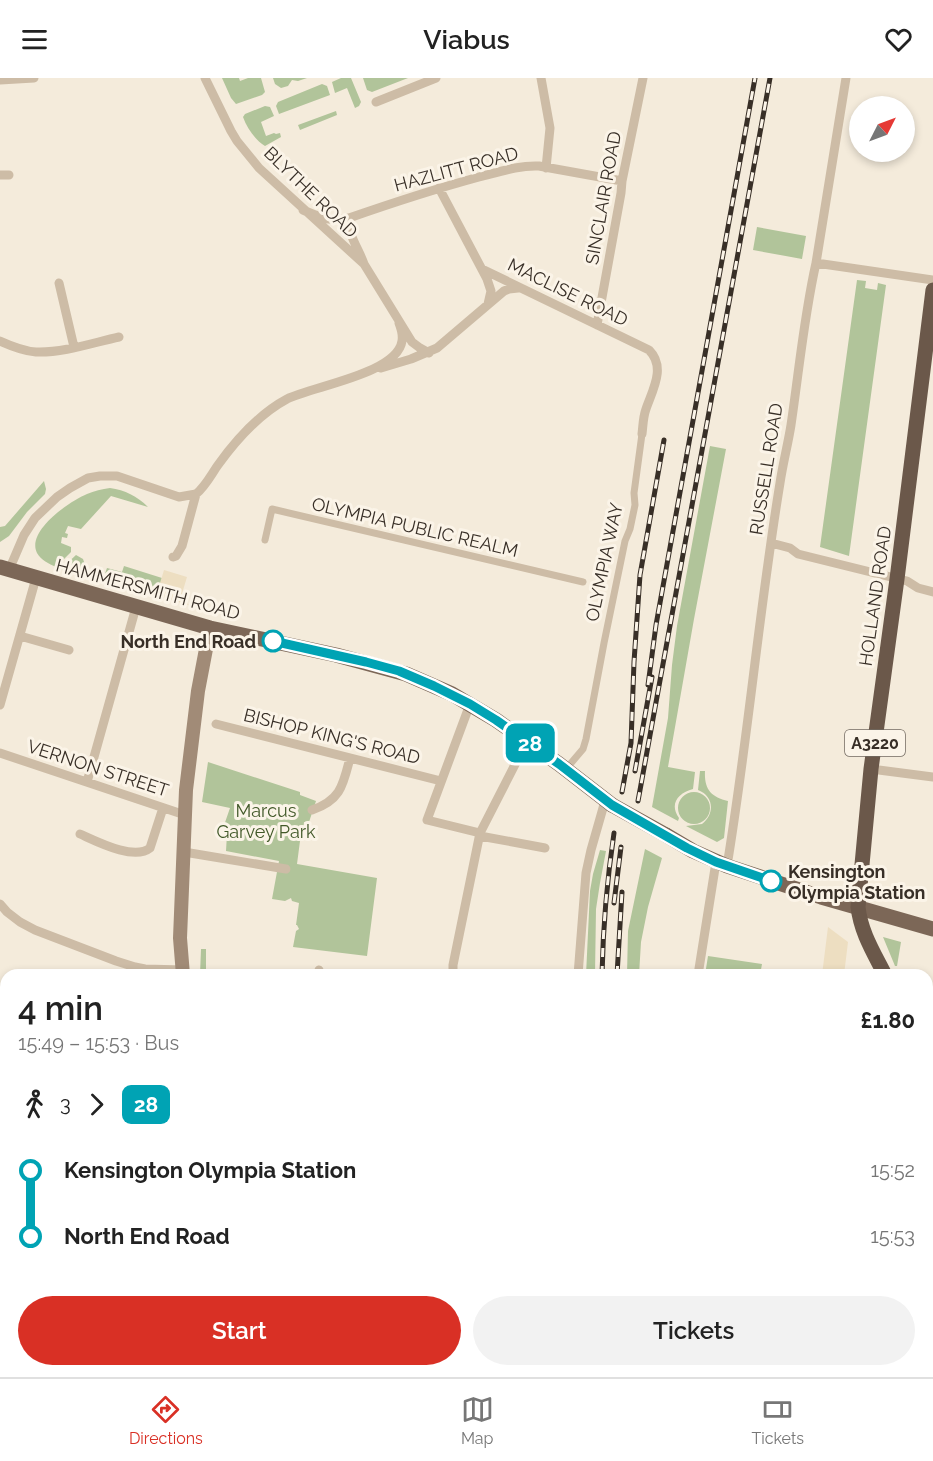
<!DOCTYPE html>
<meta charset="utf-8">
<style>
:root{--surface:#fff;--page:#f2f2f2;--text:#222;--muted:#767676;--line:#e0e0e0;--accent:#d93025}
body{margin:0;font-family:Raleway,sans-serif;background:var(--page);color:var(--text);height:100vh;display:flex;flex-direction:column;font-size:22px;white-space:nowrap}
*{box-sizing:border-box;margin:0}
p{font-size:20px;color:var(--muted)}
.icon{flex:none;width:33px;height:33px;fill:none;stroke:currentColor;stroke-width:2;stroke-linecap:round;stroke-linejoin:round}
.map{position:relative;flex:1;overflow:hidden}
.side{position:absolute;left:0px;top:891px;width:933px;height:408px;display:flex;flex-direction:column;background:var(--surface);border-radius:18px 18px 0 0;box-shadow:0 3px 9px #0003}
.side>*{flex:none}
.badge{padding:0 12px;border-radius:9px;font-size:21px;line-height:39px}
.needle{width:39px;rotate:48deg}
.fabs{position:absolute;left:849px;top:18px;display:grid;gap:12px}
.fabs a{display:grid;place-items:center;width:66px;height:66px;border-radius:50%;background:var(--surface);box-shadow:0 3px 9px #0003;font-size:30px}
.map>.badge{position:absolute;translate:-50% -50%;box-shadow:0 0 0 3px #fff}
.legs{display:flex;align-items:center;gap:9px;height:66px;padding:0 18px;font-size:20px}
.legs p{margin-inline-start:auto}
.head{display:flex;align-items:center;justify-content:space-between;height:102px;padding:0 18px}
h1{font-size:33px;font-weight:600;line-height:45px}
.action{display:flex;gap:12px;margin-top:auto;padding:12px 18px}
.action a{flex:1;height:69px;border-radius:36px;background:var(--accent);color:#fff;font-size:24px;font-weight:600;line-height:69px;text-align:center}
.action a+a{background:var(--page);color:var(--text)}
ul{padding:0 18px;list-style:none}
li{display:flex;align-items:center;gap:21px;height:66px;font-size:22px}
li i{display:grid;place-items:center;width:9px;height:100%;margin:0 8px;background:currentColor}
li i::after{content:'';width:15px;height:15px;margin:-8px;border:4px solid;border-radius:50%;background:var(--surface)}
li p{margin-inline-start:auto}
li:first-child i{background:linear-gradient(#0000 50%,currentColor 0)}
li:last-child i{background:linear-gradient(currentColor 50%,#0000 0)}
header{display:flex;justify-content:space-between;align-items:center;height:78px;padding:0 18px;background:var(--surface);font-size:27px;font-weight:600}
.tabs{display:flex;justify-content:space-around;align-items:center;height:84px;border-top:2px solid var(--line);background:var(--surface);font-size:16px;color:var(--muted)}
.tabs a{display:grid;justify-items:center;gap:3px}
.tabs .selected{color:var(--accent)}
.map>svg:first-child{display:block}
.green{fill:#b1c49a}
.plaza{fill:#eddec1}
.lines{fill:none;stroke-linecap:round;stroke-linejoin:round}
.pedestrian{stroke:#cdbca6;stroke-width:7}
.minor{stroke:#cdbca6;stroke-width:9}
.secondary{stroke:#a18b77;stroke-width:14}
.primary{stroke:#7c6757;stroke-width:15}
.trunk{stroke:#6b584a;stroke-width:15}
.rail-casing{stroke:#382f27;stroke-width:5}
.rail{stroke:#fbf4e8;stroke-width:3;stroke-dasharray:9;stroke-linecap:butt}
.primary-bridge{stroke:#7c6757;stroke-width:15}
.line-1-casing{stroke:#fff;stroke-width:14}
.line-1{stroke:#00a3b4;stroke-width:9}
.stop-1-dot{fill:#fff;stroke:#00a3b4;stroke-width:3}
.labels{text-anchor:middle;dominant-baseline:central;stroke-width:6;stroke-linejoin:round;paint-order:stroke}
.shield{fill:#fbf4e8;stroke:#726a61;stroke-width:1.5}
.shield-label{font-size:16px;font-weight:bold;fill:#382f27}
.street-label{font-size:18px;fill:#382f27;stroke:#fbf4e8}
.stop-label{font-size:18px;font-weight:bold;fill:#382f27;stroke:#fbf4e8;text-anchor:end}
.park-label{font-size:18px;fill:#425929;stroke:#fbf4e8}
</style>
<header><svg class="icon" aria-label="menu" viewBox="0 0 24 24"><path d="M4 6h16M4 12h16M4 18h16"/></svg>Viabus<svg class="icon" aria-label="heart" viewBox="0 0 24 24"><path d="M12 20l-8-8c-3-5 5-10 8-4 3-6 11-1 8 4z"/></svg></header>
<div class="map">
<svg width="933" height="1299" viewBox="0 0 933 1299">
<rect width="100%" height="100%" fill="#f4ebdb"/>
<path class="green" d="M222,0H239L240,3L248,0H261L265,14L262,17L236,26L231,20Z
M273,0H307L298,3L292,2L288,8L281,10L275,6Z
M341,0H351L361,24L359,28L355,30L347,10L335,15L332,4Z
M363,0H408L372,14L367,12Z
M322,6L327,8L330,17L279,36L276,28L278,24Z
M265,28L270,29L274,38L261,44L266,58L274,55L276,56L280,55L281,59L265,68C255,62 247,50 243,39L245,36Z
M336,33L337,37L300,52L298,47Z
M757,149L806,158L802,181L753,172Z
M857,202L866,203L865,210L877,212L878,205L886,207L849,478L820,469Z
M710,368L726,371L694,541L668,689L695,694L693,711C678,715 669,726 679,740L678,743L652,729L668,640L672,587L677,548Z
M44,403L46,411L45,416L27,434L9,458L0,464V449L5,448Z
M110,410C125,412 137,418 148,429L111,418L81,451L68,448L65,455L68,456L67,460L62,459L61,465L71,469V474L56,489C49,486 41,482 37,475C26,453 70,423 87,416C94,413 102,411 110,410Z
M76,477L83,481L90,501L61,491Z
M124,488L162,500C160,507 159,517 150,517L102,504L107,490L122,494Z
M208,684L300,714V717L316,723L309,744H304L302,763H300L297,786L377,800L367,878L293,869L296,853L299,851L297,847H296L299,825L292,823L291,820L285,823L272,821L279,783L226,773L227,756H221L230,730L202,724Z
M700,693H705C704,711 711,719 728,723L724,760L717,764L686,748L702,746C715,736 714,718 698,712Z
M678 730a16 16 0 1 1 32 0a16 16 0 1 1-32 0Z
M645,771L662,780L648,829L641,864L639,897H627L628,853Z
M600,772L606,773L600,805L596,831L595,897H586L590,813L593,796Z
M883,859L901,864L897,888H895Z
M201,871H206V897H200Z
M708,878L762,886L760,897H705Z
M213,1293H249L250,1294L241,1299L237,1294L230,1298L231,1299H215Z"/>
<path class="plaza" d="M164,492L187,499L181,519L189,527L154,517L157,515Z
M828,849L848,864L844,897H822Z"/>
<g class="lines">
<path class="pedestrian" d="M265,462L272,431L583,504
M566,691L583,671L586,661L604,565L625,463L630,451L635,427L634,415L642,356"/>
<path class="minor" d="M205,0L231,53L237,63L259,90L364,186
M541,0L550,50L546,90
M0,2L34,0
M376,24L436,0
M0,97H9
M439,110L487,201L491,213L488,226
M303,132C322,140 329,144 349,140C392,125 435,111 479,99C499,94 519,87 539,88L622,103
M349,140C347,156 359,171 364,186L412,264L420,270L429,275
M816,185L933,202
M484,192L649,272C666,289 653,311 646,331C643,339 643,348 642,356
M59,205L74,269
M597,247L621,115L622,103L643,0
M0,263C11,268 23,273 36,274C63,275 92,265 119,259
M381,290L411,281L437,270L504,213L509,211L518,210
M771,465L790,470L798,476L907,503L918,510L933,514
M173,479L176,478L182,468L196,416
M9,492L24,457L35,440L57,419L70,410L88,400L100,398H117L179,419L196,416C205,409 211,397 218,387C236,362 259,336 287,321C313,308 397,296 402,263C403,257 401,250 399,245
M20,558L69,572
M470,626L427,742L480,755
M0,627L36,500
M216,646L441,703
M0,675L185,737
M871,691L933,699
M87,704L136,529
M312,732C341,722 343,707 350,680
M80,756C96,763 134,783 150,770L163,730
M480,758L545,770
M184,774L286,791
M727,788C748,661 759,532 780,405C783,385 788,366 791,347C799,293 804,238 816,185L846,0
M0,826L7,834L20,844L35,852L116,883L135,889L145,891L183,892
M319,892L320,897
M453,897V887L480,755L527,663
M578,897L586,795L591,772L605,723
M698,897L716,784
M0,1093L6,1104
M203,1293L205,1299
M362,1293L366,1299
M546,1299L547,1293"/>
<path class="secondary" d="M183,897L180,860L186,712L198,613L210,550
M90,1299L96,1293"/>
<path class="primary" d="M0,489L210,550L336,577L406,596L452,616L496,642L559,686L612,727
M666,757L693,773L727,788L821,819L933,851"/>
<path class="trunk" d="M885,897C874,875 861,855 858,829L871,691L897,501L933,212
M838,1299L840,1293"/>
<g class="rail-casing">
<path id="rail" d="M648,607L656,547L755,0
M635,693L652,599
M622,714L631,665L634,584L640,497L664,362
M638,723L770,0
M614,825L621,769
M602,897C603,849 607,802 614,755
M617,897L622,814
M608,1299L609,1293
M619,1299L620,1293"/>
</g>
<use href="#rail" class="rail"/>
<path class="primary-bridge" d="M612,727L666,757"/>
</g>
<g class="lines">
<g class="line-1-casing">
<path id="line-1" d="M273,563L366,584L399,593L434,608L470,626L496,642L559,686L612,727L687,770L716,784L771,803"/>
</g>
<use href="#line-1" class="line-1"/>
</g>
<g class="stop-1-dot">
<circle cx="273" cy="563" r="10"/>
<circle cx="771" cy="803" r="10"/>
</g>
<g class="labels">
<rect class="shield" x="845" y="652" width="60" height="26" rx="4.5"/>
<g class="shield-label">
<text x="875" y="665">A3220</text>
</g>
<g class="street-label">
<text transform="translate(456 91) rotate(-15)">HAZLITT ROAD</text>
<text transform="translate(311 114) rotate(44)">BLYTHE ROAD</text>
<text transform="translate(603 120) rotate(-80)">SINCLAIR ROAD</text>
<text transform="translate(568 214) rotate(26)">MACLISE ROAD</text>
<text transform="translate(766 391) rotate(-81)">RUSSELL ROAD</text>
<text transform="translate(415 449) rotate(13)">OLYMPIA PUBLIC REALM</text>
<text transform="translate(604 484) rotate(-78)">OLYMPIA WAY</text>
<text transform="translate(148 511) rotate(15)">HAMMERSMITH ROAD</text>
<text transform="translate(875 518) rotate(-82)">HOLLAND ROAD</text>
<text transform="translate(332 658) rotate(14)">BISHOP KING'S ROAD</text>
<text transform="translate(98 690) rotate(18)">VERNON STREET</text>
</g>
<g class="stop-label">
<text x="256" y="563">North End Road</text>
<text x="788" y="793" text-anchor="start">Kensington<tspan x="788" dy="21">Olympia Station</tspan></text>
</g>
<g class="park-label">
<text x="266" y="732">Marcus<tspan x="266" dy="21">Garvey Park</tspan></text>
</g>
</g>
</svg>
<div class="fabs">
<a><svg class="needle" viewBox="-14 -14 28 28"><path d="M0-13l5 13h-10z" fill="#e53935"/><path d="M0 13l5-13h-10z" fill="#767676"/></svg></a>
</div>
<b class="badge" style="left:530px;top:665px;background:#00a3b4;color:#fff">28</b>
<section class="side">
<div class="head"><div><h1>4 min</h1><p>15:49 – 15:53 · Bus</p></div><b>£1.80</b></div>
<div class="legs"><svg class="icon" aria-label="walk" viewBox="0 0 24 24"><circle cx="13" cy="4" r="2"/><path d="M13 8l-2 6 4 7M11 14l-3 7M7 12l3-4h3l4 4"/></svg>3<svg class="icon" aria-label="forward" viewBox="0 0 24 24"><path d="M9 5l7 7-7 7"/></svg><b class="badge" style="background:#00a3b4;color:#fff">28</b></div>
<ul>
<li><i style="color:#00a3b4"></i><b>Kensington Olympia Station</b><p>15:52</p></li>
<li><i style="color:#00a3b4"></i><b>North End Road</b><p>15:53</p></li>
</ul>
<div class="action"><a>Start</a><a>Tickets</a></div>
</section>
</div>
<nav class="tabs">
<a class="selected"><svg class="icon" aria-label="directions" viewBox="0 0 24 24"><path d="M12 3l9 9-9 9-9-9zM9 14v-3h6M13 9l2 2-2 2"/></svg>Directions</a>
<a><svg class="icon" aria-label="map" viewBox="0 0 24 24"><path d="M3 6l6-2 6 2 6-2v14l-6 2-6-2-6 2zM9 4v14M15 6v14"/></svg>Map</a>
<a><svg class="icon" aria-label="tickets" viewBox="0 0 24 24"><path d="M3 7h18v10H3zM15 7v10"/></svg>Tickets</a>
</nav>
